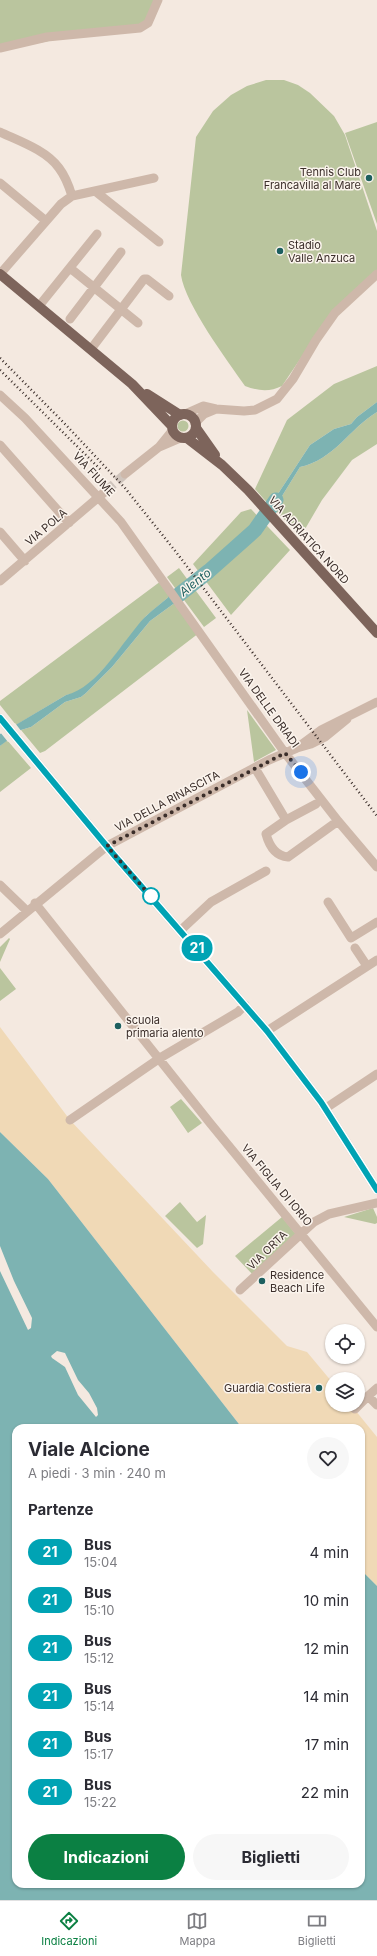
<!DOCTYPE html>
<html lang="it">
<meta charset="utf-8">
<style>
:root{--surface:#fff;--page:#f7f7f7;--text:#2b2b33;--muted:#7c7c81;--line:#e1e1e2;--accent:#0b8043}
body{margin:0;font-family:Inter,sans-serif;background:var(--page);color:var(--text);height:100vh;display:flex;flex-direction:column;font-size:15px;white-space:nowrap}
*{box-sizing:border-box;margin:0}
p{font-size:13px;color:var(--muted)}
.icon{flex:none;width:22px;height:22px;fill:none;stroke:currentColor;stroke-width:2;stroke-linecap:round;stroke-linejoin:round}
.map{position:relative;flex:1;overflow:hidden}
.side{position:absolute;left:12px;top:1424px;width:353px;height:464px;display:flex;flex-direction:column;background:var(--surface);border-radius:12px;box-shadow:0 1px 3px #0004}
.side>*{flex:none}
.badge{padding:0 8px;border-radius:13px;font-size:14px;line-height:26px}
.fabs{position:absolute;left:325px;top:1324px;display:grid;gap:8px}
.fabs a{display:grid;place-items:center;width:40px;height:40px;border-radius:50%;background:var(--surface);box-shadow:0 1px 3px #0004;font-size:20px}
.you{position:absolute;width:20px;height:20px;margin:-10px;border:3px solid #fff;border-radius:50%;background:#1a73e8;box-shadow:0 0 0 6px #1a73e833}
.map>.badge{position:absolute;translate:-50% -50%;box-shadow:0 0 0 2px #fff}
h2{padding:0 16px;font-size:15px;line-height:36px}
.round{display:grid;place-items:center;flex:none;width:42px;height:42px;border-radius:21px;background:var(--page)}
.summary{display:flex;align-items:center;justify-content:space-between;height:68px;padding:0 16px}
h1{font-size:19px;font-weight:700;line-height:30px}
.action{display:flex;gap:8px;margin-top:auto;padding:8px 16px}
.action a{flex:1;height:46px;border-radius:24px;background:var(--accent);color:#fff;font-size:16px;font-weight:700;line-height:46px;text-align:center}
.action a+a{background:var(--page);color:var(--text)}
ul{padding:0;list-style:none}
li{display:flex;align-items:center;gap:12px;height:48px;padding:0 16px}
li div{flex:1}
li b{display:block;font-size:15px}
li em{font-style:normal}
li .badge{min-width:44px;font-weight:700;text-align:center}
.menu{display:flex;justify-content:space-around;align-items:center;height:56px;border-top:1px solid var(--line);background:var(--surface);font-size:11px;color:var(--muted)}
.menu a{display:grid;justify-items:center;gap:2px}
.menu .active{color:var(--accent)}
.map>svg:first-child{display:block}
.green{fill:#bac59e}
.sand{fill:#f0d9b6}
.water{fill:#7db3b2}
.pier{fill:#f4e9e0}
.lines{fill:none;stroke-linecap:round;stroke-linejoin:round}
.river{stroke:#7db3b2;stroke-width:15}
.minor-tunnel{stroke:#cfc4bc;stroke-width:9;stroke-dasharray:9 4.5;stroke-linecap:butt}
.minor{stroke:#ceb8aa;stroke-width:9}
.major{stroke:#7d645b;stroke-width:10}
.rail{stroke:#3b2e2a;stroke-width:2.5;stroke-dasharray:1 3;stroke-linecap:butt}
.line-casing{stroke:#fff;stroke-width:9}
.line{stroke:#00a3b4;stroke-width:6}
.walk{stroke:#3b2e2a;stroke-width:4;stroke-dasharray:0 7.2}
.poi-dot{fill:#1d5f5f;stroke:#fbf4ed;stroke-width:1.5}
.stop-dot{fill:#fff;stroke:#00a3b4;stroke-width:2}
.labels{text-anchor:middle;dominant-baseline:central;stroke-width:3;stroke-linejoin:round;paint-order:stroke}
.poi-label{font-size:11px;fill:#3b2e2a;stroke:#fbf4ed;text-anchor:start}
.street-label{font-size:11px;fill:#3b2e2a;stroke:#fbf4ed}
.water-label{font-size:12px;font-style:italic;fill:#1d5f5f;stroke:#fbf4ed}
</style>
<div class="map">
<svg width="377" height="1900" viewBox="0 0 377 1900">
<rect width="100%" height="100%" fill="#f4e9e0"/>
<path class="green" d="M0,0H161L148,23L0,50Z
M266,80H284L298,85L310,93L334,116L345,135L377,231V272L319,331L282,386C270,392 258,391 245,386C227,360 185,304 181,275L196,137L213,111L231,95L247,86Z
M377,122V224L345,133Z
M377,366V402L357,417L351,424L334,429L310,445L270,506L255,489L287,420L334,384Z
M377,412V444L352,460L322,500L301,536L274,509L300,467C334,460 350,428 377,412Z
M177.5 426a5.5 5.5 0 1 1 11 0a5.5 5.5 0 1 1-11 0Z
M251,509L290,550L231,615L193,564L241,512Z
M179,568L216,618L204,627L167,577Z
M161,581L171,595L146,616L110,662L90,683L77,693L66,695L16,725L0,705V701Z
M176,602L199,633L45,751L40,753L21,730L31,727L65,702L81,697L86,693L112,667L150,621Z
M247,710L276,750L254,762Z
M7,740L31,768L0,792V746Z
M9,938L10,939L0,962V947Z
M0,968L16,989L0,1001Z
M181,1099L202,1123L188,1133L170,1107Z
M180,1202L197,1222L206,1215L203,1244L197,1248L165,1216Z
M373,1208L377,1217V1223L375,1224L344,1217Z
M282,1217L298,1237L254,1276L235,1256Z"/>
<path class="sand" d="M0,1027L70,1120L213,1272L287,1346L307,1352L332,1382V1405H351L377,1437V1586L361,1570V1428H242L48,1179L0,1132Z"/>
<path class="water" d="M377,402V412C350,428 334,460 300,467L274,509L270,506L310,445L334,429L351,424L357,417Z
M189,582L195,590L182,597L178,591Z
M171,595L176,602L150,621L112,667L86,693L81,697L65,702L31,727L21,730L0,746V734L2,733L66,695C98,688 123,640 145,617C153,609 163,602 171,595Z
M0,1132L48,1179L242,1428H16V1884H361V1570L377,1586V1900H0Z"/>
<path class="pier" d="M15,723L22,732L8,742L0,732Z
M0,1246L14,1281L32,1318L31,1328L28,1330L0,1271Z
M57,1351L65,1353L78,1380L89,1393L97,1408L98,1415L96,1417L78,1395L65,1367L52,1358L51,1356Z"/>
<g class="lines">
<path class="river" d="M176,597L209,571L255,530L276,500"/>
<path class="minor-tunnel" d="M107,490L125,474"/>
<path class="minor" d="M0,48L47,37L140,28L148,23L158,0
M0,132C19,141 46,150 59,168C65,176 69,186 72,196
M0,183L46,221
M95,191L159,242
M70,268L138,323
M0,274L61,204L72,196L154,178
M39,306L97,234
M70,319L121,252
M91,349L144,279H147L169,296
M0,395L25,418L121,522L285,753L338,821L377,867
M185,414L203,406L216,409L244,411L255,410L277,399L293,379L316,340L335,313L377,274
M195,423L204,414L216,409
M0,445L69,523
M159,447L172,431
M125,474L159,447L180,438
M0,532L25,561
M0,581L107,490
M0,718L114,855L267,1031L321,1102L377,1190
M298,747L321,730L377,702
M255,768L286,820
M316,804L286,820L266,834C269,845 275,856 288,857L338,821
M0,885L27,911
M328,902L351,938L377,922
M35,903L210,1123L377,1327
M181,930L211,902L266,871
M0,934L107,846L269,760L297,748L311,744L325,737L347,719
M355,948L367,966
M267,1031L377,960
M326,1108L377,1074
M70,1120L160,1058L238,1012L245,1005
M240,1290L314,1222L329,1214L377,1203
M377,1388L368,1396L377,1405
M355,1409L368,1396"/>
<path class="major" d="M0,274L132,384L172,426
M147,394L180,415
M172 426a12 12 0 1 1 24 0a12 12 0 1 1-24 0Z
M196,428L215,455
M187,438L222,465L248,490L377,633"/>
<path class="rail" d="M0,358L66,425L125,488L176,552L377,816
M0,370L101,470"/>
</g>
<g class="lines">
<g class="line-casing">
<path id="line" d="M0,718L114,855L267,1031L321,1102L377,1190"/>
</g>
<use href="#line" class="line"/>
<path class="walk" d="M151,896L152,898L107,846L285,753L301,772"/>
</g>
<g class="poi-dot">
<circle cx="369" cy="178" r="4"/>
<circle cx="280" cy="251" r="4"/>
<circle cx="118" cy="1026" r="4"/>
<circle cx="262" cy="1281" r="4"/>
<circle cx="319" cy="1388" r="4"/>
</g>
<circle class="stop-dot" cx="151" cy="896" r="8"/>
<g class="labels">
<g class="poi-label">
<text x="361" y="172" text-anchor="end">Tennis Club<tspan x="361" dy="13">Francavilla al Mare</tspan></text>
<text x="288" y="245">Stadio<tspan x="288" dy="13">Valle Anzuca</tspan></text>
<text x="126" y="1020">scuola<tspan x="126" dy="13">primaria alento</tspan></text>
<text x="270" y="1275">Residence<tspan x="270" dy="13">Beach Life</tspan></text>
<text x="311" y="1388" text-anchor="end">Guardia Costiera</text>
</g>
<g class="street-label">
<text transform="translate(94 474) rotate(47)">VIA FIUME</text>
<text transform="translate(46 527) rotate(-40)">VIA POLA</text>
<text transform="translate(309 540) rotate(48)">VIA ADRIATICA NORD</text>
<text transform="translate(269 708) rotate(54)">VIA DELLE DRIADI</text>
<text transform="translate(167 801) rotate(-28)">VIA DELLA RINASCITA</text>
<text transform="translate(277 1185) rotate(50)">VIA FIGLIA DI IORIO</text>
<text transform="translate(267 1250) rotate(-44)">VIA ORTA</text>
</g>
<g class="water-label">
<text transform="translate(195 582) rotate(-38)">Alento</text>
</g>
</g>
</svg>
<div class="fabs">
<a><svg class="icon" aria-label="locate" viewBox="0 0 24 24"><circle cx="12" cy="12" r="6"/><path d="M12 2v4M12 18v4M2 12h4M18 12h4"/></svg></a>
<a><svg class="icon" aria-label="layers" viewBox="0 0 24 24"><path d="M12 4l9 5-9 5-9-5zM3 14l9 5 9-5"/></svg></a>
</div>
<div class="you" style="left:301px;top:772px"></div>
<b class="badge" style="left:197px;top:948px;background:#00a3b4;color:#fff">21</b>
<section class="side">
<div class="summary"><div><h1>Viale Alcione</h1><p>A piedi · 3 min · 240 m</p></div><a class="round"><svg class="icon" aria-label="heart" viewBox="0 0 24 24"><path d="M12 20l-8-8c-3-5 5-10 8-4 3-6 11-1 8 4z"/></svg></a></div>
<h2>Partenze</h2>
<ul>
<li><span class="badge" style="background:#00a3b4;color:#fff">21</span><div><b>Bus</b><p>15:04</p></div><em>4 min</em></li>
<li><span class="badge" style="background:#00a3b4;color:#fff">21</span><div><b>Bus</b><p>15:10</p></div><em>10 min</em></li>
<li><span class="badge" style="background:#00a3b4;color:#fff">21</span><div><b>Bus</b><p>15:12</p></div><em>12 min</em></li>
<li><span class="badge" style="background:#00a3b4;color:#fff">21</span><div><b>Bus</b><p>15:14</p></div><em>14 min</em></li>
<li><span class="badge" style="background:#00a3b4;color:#fff">21</span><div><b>Bus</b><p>15:17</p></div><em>17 min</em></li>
<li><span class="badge" style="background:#00a3b4;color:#fff">21</span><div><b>Bus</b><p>15:22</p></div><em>22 min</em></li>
</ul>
<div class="action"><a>Indicazioni</a><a>Biglietti</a></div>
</section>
</div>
<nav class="menu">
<a class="active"><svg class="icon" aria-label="directions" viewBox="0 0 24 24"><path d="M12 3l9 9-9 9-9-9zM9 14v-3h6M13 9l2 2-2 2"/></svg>Indicazioni</a>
<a><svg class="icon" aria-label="map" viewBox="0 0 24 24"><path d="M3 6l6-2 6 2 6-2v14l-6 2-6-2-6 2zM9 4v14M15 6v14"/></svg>Mappa</a>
<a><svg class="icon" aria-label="tickets" viewBox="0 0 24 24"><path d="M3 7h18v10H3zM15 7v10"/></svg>Biglietti</a>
</nav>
